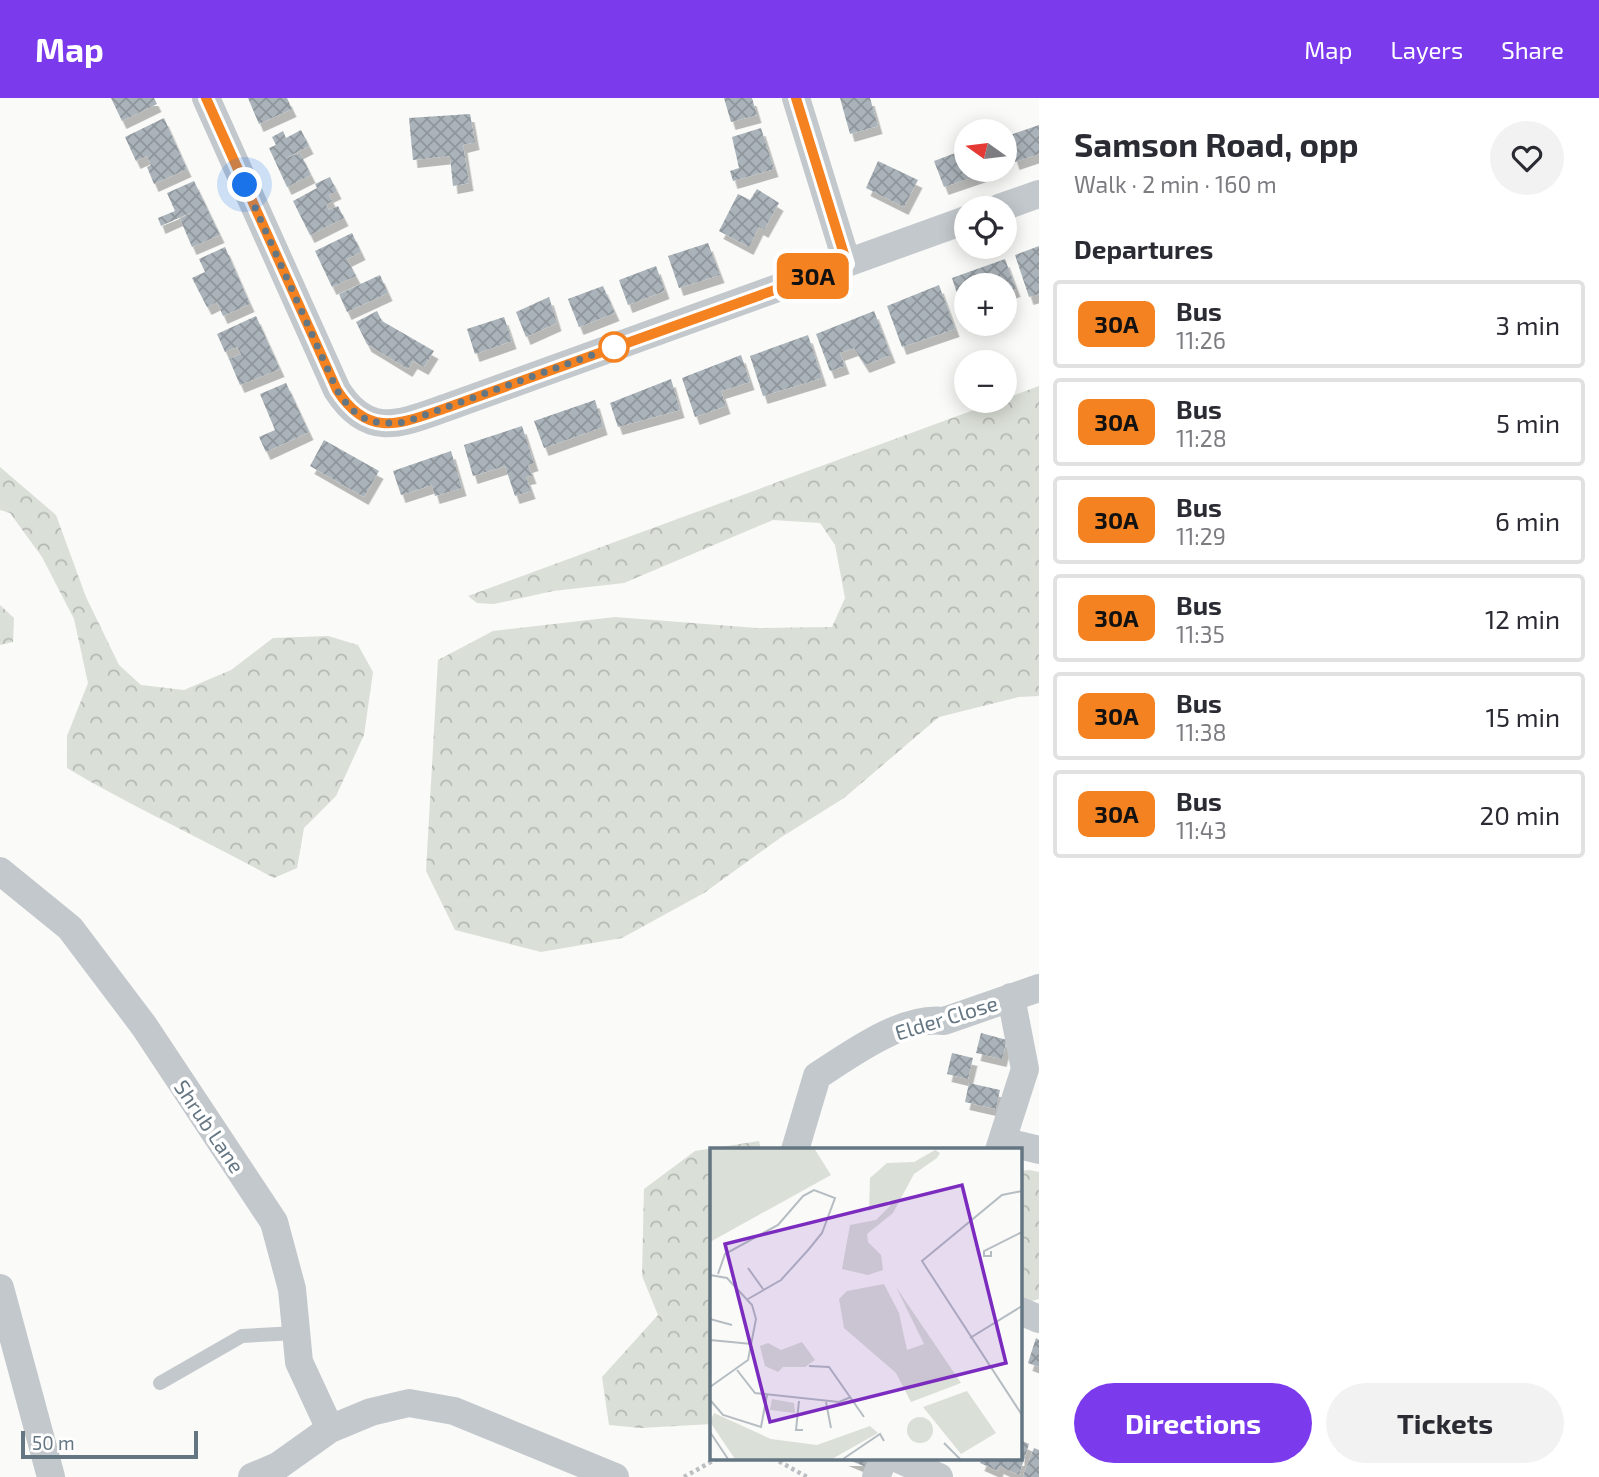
<!DOCTYPE html>
<meta charset="utf-8">
<style>
:root{--surface:#fff;--page:#f2f2f3;--text:#2b2b33;--muted:#7c7c81;--line:#e1e1e2;--accent:#7c3aed}
body{margin:0;font-family:"Exo 2",sans-serif;background:var(--page);color:var(--text);height:100vh;display:flex;flex-direction:column;font-size:26px;white-space:nowrap}
*{box-sizing:border-box;margin:0}
p{font-size:23px;color:var(--muted)}
.icon{flex:none;width:38px;height:38px;fill:none;stroke:currentColor;stroke-width:2;stroke-linecap:round;stroke-linejoin:round}
.map{position:relative;flex:1;overflow:hidden}
.panel{display:flex;flex-direction:column;background:var(--surface);width:560px}
.panel>*{flex:none}
.badge{padding:0 14px;border-radius:10px;font-size:24px;line-height:46px}
.needle{width:46px;rotate:284deg}
.tools{position:absolute;left:954px;top:21px;display:grid;gap:14px}
.tools a{display:grid;place-items:center;width:63px;height:63px;border-radius:50%;background:var(--surface);box-shadow:0 4px 18px #0003;font-size:35px}
.scale{position:absolute;left:21px;bottom:18px;width:177px;box-sizing:border-box;padding-left:7px;border:4px solid #657683;border-top:0;font-size:19px;line-height:24px;white-space:nowrap;color:#657683;-webkit-text-stroke:5px #fff;paint-order:stroke}
.you{position:absolute;width:35px;height:35px;margin:-18px;border:5px solid #fff;border-radius:50%;background:#1a73e8;box-shadow:0 0 0 10px #1a73e833}
.map>.badge{position:absolute;translate:-50% -50%;box-shadow:0 0 0 4px #fff}
h2{padding:0 35px;font-size:26px;line-height:63px}
.round{display:grid;place-items:center;flex:none;width:74px;height:74px;border-radius:37px;background:var(--page)}
.headline{display:flex;align-items:center;justify-content:space-between;height:119px;padding:0 35px}
h1{font-size:33px;font-weight:700;line-height:52px}
.primary-button{display:flex;gap:14px;margin-top:auto;padding:14px 35px}
.primary-button a{flex:1;height:80px;border-radius:42px;background:var(--accent);color:#fff;font-size:28px;font-weight:700;line-height:80px;text-align:center}
.primary-button a+a{background:var(--page);color:var(--text)}
ul{padding:0;list-style:none}
li{display:flex;align-items:center;gap:21px;height:88px;margin:0 14px 10px;padding:0 21px;border:4px solid var(--line);border-radius:7px}
li div{flex:1}
li b{display:block;font-size:26px}
li em{font-style:normal}
li .badge{min-width:77px;font-weight:700;text-align:center}
header{display:flex;align-items:center;gap:42px;box-sizing:border-box;height:98px;padding:0 35px;background:var(--accent);color:#fff}
header strong{font-size:33px}
nav{display:flex;gap:38px;margin-inline-start:auto;font-size:24px}
main{display:flex;flex:1;min-height:0}
.map>svg:first-child{display:block}
.forest{fill:url(#forest-crowns)}
.building{fill:url(#building-cross-hatch);filter:url(#shadow)}
.lines{fill:none;stroke-linecap:round;stroke-linejoin:round}
.path{stroke:#bbbfc2;stroke-width:4.5;stroke-dasharray:3.5 3.5;stroke-linecap:butt}
.service{stroke:#c3c8cc;stroke-width:14}
.minor{stroke:#c3c8cc;stroke-width:28}
.line-casing{stroke:#fff;stroke-width:16}
.line{stroke:#f58220;stroke-width:10}
.walk{stroke:#657683;stroke-width:7;stroke-dasharray:0 12.6}
.stop-dot{fill:#fff;stroke:#f58220;stroke-width:3.5}
.labels{text-anchor:middle;dominant-baseline:central;stroke-width:7;stroke-linejoin:round;paint-order:stroke}
.street-label{font-size:21px;fill:#657683;stroke:#fff}
.inset-road{fill:none;stroke:#b5bdc2;stroke-width:2}
.view{fill:#7b2cbf;fill-opacity:0.15;stroke:#7b2cbf;stroke-width:3.5}
.inset-edge{fill:none;stroke:#657683;stroke-width:3.5}
</style>
<header>
<strong>Map</strong>
<nav><a>Map</a><a>Layers</a><a>Share</a></nav>
</header>
<main>
<div class="map">
<svg width="1039" height="1379" viewBox="0 0 1039 1379">
<defs>
<pattern id="forest-crowns" width="20" height="18" patternUnits="userSpaceOnUse" patternTransform="scale(1.75)"><rect width="20" height="18" fill="#dadfd7"/><path d="M2 6a3 3 0 1 1 6 0M12 15a3 3 0 1 1 6 0" fill="none" stroke="#b4b9b4"/></pattern>
<pattern id="building-cross-hatch" width="8" height="8" patternUnits="userSpaceOnUse" patternTransform="scale(1.75)"><rect width="8" height="8" fill="#aab3b9"/><path d="M0 0l8 8M0 8l8-8" fill="none" stroke="#8e969c"/></pattern>
<filter id="shadow"><feDropShadow dx="4.5" dy="8" stdDeviation="0" flood-color="#0004"/></filter>
</defs>
<rect width="100%" height="100%" fill="#fafaf8"/>
<path class="forest" d="M1039,288V598L1019,599L939,619L844,700L780,740L704,795L622,840L541,854L455,832L426,773L438,562L493,533L615,519L757,530L832,529L845,500L835,447L820,425L773,422L624,485L553,493L494,506L477,505L468,498Z
M0,369L56,417L86,499L119,567L141,587L184,592L231,572L273,540L328,538L358,547L373,574L364,637L336,698L304,730L297,770L274,780C205,742 134,710 67,670V638L88,585L74,521L42,459L10,415L0,412Z
M0,507L14,520L13,544L0,547Z
M759,1043L761,1052H712V1326L641,1330L609,1327L602,1279L658,1217L642,1178L644,1091L695,1053Z
M1029,1072L1039,1074V1201L1020,1206V1073Z"/>
<path class="building" d="M111,0H154L157,6L122,23Z
M248,0H287L292,11L259,26Z
M724,0H752L757,17L731,24Z
M840,0H870L878,28L850,36Z
M470,16L475,44L463,47L469,85L453,88L450,58L413,62L409,20Z
M164,20L187,71L154,86L147,69L151,67L147,58L136,63L125,39Z
M1039,27V56L1015,64L1007,38Z
M761,30L774,71L733,83L730,73L739,70L732,39Z
M301,32L309,48L286,60L300,55L311,77L287,89L269,50L276,47L272,39L283,33L286,40Z
M966,51V72H994L944,89L934,63Z
M878,63L918,82L904,109L866,90Z
M330,79L337,93L329,97L332,103L326,107L329,112L338,108L344,120L310,137L293,103L317,90L315,86Z
M194,83L220,137L192,149L180,121L194,113L161,128L158,120L175,113L167,95Z
M757,91L779,105L764,132L759,129L749,149L719,133L738,96L750,102Z
M352,135L361,154L347,161L356,178L332,189L315,153Z
M708,145L720,177L679,190L668,158Z
M1039,148V196L1029,199L1015,157Z
M225,149L250,206L223,218L217,204L207,209L192,180L205,174L199,161Z
M1005,161L1016,191L1004,195V187H966V210L962,211L952,180Z
M656,168L665,193L628,207L619,182Z
M380,177L388,195L347,214L339,196Z
M939,187L955,231L902,249L887,208Z
M603,188L615,215L579,229L568,201Z
M549,199L557,225L526,239L516,214Z
M377,213L382,223L434,253L424,269L413,263L408,271L367,246L356,224Z
M874,213L891,257L865,267L854,250L840,255L845,268L830,273L816,236Z
M256,218L280,271L240,287L229,261L241,256L237,249L225,254L217,236Z
M504,219L512,243L475,256L467,231Z
M808,237L822,280L763,298L750,258Z
M741,257L750,284L721,293L726,308L695,319L682,280Z
M671,281L680,312L618,329L610,305Z
M286,285L309,334L266,354L259,339L275,332L260,296Z
M595,302L603,329L544,350L534,323Z
M522,328L534,365L528,367L532,378L526,379L531,393L515,398L505,368L473,378L464,347Z
M324,342L379,373L364,399L310,368Z
M451,353L462,390L435,398L432,387L401,397L393,373Z
M981,935L1007,942L1002,961L976,955Z
M952,955L973,960L968,981L947,976Z
M969,985L1000,992L996,1011L965,1004Z
M1036,1240L1039,1242V1269L1028,1265Z
M1020,1342L1029,1346L1019,1377L999,1368L998,1373L980,1365L982,1360H1020Z
M1034,1350L1039,1352V1379H1025L1023,1378Z
M844,1360H870L866,1369Z"/>
<g class="lines">
<path class="path" d="M773,1360L807,1379
M684,1379L718,1360"/>
<path class="service" d="M160,1285L242,1238L296,1235"/>
<path class="minor" d="M206,0L337,292C369,342 402,325 448,309L966,122
M796,0L847,165
M999,110L1039,96
M0,773L70,830L144,928L274,1124L292,1191L299,1264L330,1331
M1002,1043L1039,1052
M795,1052L817,978C851,956 902,918 944,923L1039,890
M999,1052L1025,971L1011,899
M0,1190L51,1379
M1020,1213L1039,1221
M896,1360L939,1379
M252,1379L278,1368L330,1331L371,1314L409,1305L454,1313L615,1379
M876,1379L884,1360"/>
</g>
<g class="lines">
<g class="line-casing">
<path id="line" d="M206,0L337,292C369,342 402,325 449,309L847,166L796,0"/>
</g>
<use href="#line" class="line"/>
<path class="walk" d="M245,87L337,292C356,322 371,328 405,324L623,246L614,249"/>
</g>
<circle class="stop-dot" cx="614" cy="249" r="14"/>
<g class="labels">
<g class="street-label">
<text transform="translate(946 919) rotate(-17)">Elder Close</text>
<text transform="translate(210 1028) rotate(56)">Shrub Lane</text>
</g>
</g>
<g transform="translate(710 1050)">
<rect width="312" height="312" fill="#fafaf8"/>
<path d="M0,0H104L121,27L0,94ZM197 282a13 13 0 1 1 26 0a13 13 0 1 1-26 0Z" fill="#dadfd7"/>
<path d="M225,2L230,5L227,10L204,26L183,65L157,86L158,94L171,107L173,122L158,127L132,121L140,77L166,72L181,57L180,52L159,63L160,30L177,15L204,14ZM174,136L189,165L197,202L214,196L186,139L251,235L201,254L186,225L134,180L129,151L137,143ZM92,194L105,212L95,219H73L68,224L55,218L50,198L58,195L71,202ZM257,243L286,285L251,306L213,259ZM62,251L84,255L85,265L60,262ZM4,265L61,291L107,297L160,278L168,285L122,311H25L0,274Z" fill="#dadfd7"/>
<path class="inset-road" d="M312,43L292,47L212,113L312,267M281,103V108H274V103L312,84M38,120L53,141M8,126L15,106L68,77L93,48L104,42L125,50L112,85L99,101L71,132L38,151M0,127L17,130L42,157L46,171L38,212L0,239M0,171L22,177M260,190L312,158M0,192L42,196M99,218L119,219L154,269M27,222L45,245L129,254L141,249M1,253L13,267L51,279L57,247M89,253L86,282H93M116,254L121,280M0,284L18,311M234,295L250,311M133,311L170,286L174,293"/>
<path class="view" d="M252,37L296,215L60,274L15,96Z"/>
<rect width="312" height="312" class="inset-edge"/>
</g>
</svg>
<div class="tools">
<a><svg class="needle" viewBox="-14 -14 28 28"><path d="M0-13l5 13h-10z" fill="#e53935"/><path d="M0 13l5-13h-10z" fill="#7c7c81"/></svg></a>
<a><svg class="icon" aria-label="locate" viewBox="0 0 24 24"><circle cx="12" cy="12" r="6"/><path d="M12 2v4M12 18v4M2 12h4M18 12h4"/></svg></a>
<a>+</a>
<a>−</a>
</div>
<div class="scale">50 m</div>
<div class="you" style="left:245px;top:87px"></div>
<b class="badge" style="left:813px;top:178px;background:#f58220;color:#111">30A</b>
</div>
<section class="panel">
<div class="headline"><div><h1>Samson Road, opp</h1><p>Walk · 2 min · 160 m</p></div><a class="round"><svg class="icon" aria-label="heart" viewBox="0 0 24 24"><path d="M12 20l-8-8c-3-5 5-10 8-4 3-6 11-1 8 4z"/></svg></a></div>
<h2>Departures</h2>
<ul>
<li><span class="badge" style="background:#f58220;color:#111">30A</span><div><b>Bus</b><p>11:26</p></div><em>3 min</em></li>
<li><span class="badge" style="background:#f58220;color:#111">30A</span><div><b>Bus</b><p>11:28</p></div><em>5 min</em></li>
<li><span class="badge" style="background:#f58220;color:#111">30A</span><div><b>Bus</b><p>11:29</p></div><em>6 min</em></li>
<li><span class="badge" style="background:#f58220;color:#111">30A</span><div><b>Bus</b><p>11:35</p></div><em>12 min</em></li>
<li><span class="badge" style="background:#f58220;color:#111">30A</span><div><b>Bus</b><p>11:38</p></div><em>15 min</em></li>
<li><span class="badge" style="background:#f58220;color:#111">30A</span><div><b>Bus</b><p>11:43</p></div><em>20 min</em></li>
</ul>
<div class="primary-button"><a>Directions</a><a>Tickets</a></div>
</section>
</main>
